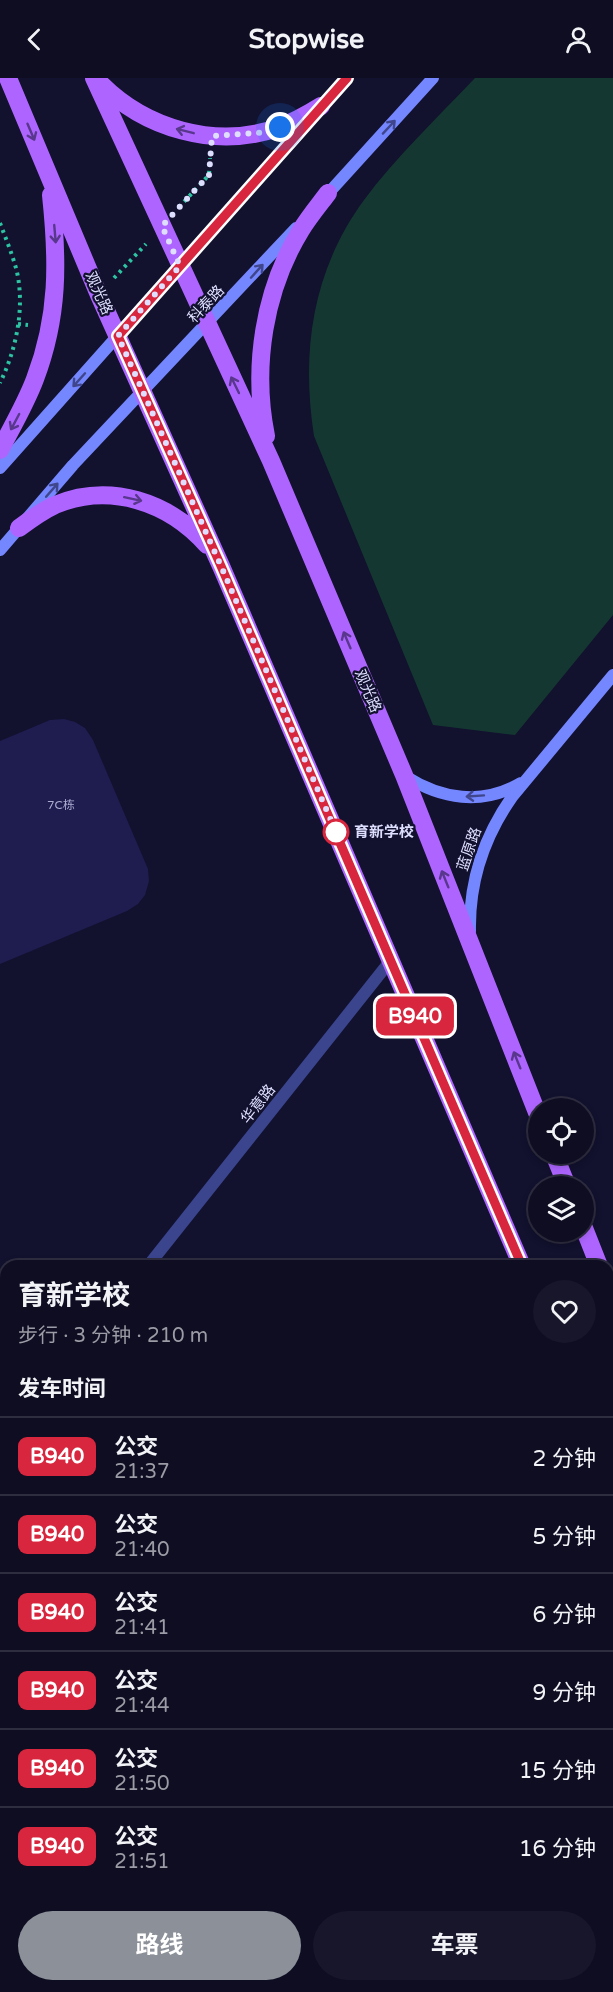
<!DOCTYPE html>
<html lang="zh">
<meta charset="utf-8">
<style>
:root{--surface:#0e0d22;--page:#17162a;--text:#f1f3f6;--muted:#9b9ca5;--line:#2e2d40;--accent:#8c9099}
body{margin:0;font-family:"Varela Round","Noto Sans SC",sans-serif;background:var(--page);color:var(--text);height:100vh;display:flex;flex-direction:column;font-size:22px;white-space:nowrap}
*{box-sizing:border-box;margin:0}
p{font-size:20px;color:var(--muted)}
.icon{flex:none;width:33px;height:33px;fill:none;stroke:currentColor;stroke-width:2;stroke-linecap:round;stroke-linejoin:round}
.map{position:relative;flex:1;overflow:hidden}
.drawer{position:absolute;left:0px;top:1182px;width:614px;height:732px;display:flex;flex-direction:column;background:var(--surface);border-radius:18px 18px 0 0;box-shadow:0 3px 9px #0003,0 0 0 2px var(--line)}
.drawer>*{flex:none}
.badge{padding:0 12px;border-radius:9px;font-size:21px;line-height:39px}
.fabs{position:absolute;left:528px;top:1020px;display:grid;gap:12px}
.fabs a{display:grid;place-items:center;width:66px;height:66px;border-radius:50%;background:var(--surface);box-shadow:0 3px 9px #0003,0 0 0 2px var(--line);font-size:30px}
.you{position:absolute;width:30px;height:30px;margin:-15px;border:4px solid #fff;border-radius:50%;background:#1a73e8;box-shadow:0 0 0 9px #1a73e833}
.map>.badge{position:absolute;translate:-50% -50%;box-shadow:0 0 0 3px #fff}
h2{padding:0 18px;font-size:22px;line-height:54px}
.round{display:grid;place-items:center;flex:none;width:63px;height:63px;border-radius:32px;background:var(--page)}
.summary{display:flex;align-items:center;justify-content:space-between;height:102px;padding:0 18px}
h1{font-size:28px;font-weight:700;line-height:45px}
.action{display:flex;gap:12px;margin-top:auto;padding:12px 18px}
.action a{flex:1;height:69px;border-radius:36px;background:var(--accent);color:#fff;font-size:24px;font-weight:700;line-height:69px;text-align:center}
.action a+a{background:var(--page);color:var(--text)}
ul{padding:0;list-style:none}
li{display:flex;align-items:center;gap:18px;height:78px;padding:0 18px;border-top:2px solid var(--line)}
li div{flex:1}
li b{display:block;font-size:22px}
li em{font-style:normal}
li .badge{min-width:66px;font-weight:700;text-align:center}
header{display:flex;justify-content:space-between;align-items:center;height:78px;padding:0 18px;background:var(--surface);font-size:27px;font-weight:700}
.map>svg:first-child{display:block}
.green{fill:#143831}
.building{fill:#1f1c4f}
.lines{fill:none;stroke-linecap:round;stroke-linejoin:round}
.path{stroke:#2dc4a3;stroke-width:4;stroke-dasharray:3 4.5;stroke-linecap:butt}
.lane{stroke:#3b458e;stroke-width:12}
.street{stroke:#3b458e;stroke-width:12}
.secondary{stroke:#7587ff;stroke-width:12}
.primary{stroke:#ae65ff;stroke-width:18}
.oneway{stroke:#3f468c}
.oneway2{stroke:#58378c}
.line-casing{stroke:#fff;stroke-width:14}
.line{stroke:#d7263d;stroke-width:9}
.walk{stroke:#dedfff;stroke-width:6;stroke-dasharray:0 10.8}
.stop-dot{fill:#fff;stroke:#d7263d;stroke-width:3}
.labels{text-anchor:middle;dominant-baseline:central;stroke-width:4.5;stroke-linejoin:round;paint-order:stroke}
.number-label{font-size:12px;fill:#aeaed3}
.street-label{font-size:15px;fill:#dedfff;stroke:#12112e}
.stop-label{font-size:15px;font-weight:bold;fill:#dedfff;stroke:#12112e;text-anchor:start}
</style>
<header><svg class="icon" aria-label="back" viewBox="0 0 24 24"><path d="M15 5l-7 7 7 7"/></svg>Stopwise<svg class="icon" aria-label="person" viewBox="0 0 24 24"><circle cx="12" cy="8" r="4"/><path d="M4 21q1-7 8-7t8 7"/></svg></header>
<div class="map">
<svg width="613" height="1914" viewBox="0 0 613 1914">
<rect width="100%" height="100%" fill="#12112e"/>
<path class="green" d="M475,0H613V537L515,657L433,647L314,358C301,274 312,193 364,122C395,80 438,39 475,0Z"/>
<path class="building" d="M64,641L75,644L85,650L93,662L148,791L149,803L145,817L138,826L127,833L0,886V663L50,642Z
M531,1908H602L605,1914H524Z"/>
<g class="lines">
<path class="path" d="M179,129L209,97L210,80
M0,145C6,161 13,178 17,194C25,231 16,272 0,305
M114,200L146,166
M18,246L28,247"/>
<path class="lane" d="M608,1866L613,1871"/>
<path class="street" d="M148,1188L391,882
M0,1374L6,1367
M0,1857L6,1865
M38,1908L42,1914"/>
<path class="secondary" d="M324,120L433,0
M0,390L347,0
M0,472L73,387L296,150
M405,698C441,721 482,728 521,705
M470,853C469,803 484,759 512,719L613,597
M608,1503L613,1491
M608,1555H613
M289,1914L294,1908"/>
<path class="primary" d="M8,0L99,217L221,488L522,1188
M94,0L271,383L404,697L538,1037
M98,3C144,51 216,72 280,49C294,44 308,36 321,28
M266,358C252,289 264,212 301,152C309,139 319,127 328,115
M0,372C12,349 26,325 35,301C59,238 58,183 51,117
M19,450C31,441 42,433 55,427C110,404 169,424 207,467
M554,1076L567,1108
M584,1150L599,1188
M608,1210L613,1224
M608,1386L613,1399"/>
</g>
<defs><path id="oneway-shaft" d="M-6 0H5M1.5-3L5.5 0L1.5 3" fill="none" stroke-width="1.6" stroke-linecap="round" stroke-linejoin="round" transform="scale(1.5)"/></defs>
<g class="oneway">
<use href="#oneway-shaft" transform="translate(389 49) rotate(-47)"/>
<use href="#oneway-shaft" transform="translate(257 193) rotate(-48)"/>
<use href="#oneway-shaft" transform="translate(79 302) rotate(132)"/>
<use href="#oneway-shaft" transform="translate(52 412) rotate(-49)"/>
<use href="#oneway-shaft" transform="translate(475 718) rotate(176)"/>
</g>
<g class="oneway2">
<use href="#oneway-shaft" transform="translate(185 53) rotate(-166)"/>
<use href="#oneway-shaft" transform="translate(31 54) rotate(67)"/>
<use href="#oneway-shaft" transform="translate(55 156) rotate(85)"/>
<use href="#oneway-shaft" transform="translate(235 307) rotate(-116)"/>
<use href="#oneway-shaft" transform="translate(15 344) rotate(118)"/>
<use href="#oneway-shaft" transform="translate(133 421) rotate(12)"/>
<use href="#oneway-shaft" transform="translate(347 562) rotate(-113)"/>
<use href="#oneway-shaft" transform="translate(445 801) rotate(-112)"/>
<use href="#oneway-shaft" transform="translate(517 982) rotate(-112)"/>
</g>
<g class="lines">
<g class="line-casing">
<path id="line" d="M347,0L118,258L221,488L522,1188"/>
</g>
<use href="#line" class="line"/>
<path class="walk" d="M280,49L258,55L212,58L209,97L162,148L180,188L118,258L221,488L336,754"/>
</g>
<circle class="stop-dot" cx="336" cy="754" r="12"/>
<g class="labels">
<g class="number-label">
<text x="61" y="727">7C栋</text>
</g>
<g class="street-label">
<text transform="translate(99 215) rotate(66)">观光路</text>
<text transform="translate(206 226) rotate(-47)">科泰路</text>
<text transform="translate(368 613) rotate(67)">观光路</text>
<text transform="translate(469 771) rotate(-71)">蓝原路</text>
<text transform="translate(258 1026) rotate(-52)">华意路</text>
</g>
<g class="stop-label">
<text x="354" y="754">育新学校</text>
</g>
</g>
</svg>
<div class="fabs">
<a><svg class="icon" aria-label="locate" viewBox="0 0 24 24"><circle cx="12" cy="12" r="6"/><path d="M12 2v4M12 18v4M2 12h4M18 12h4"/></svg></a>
<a><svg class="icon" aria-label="layers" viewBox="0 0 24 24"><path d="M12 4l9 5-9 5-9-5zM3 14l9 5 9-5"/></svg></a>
</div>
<div class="you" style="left:280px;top:49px"></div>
<b class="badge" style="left:415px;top:938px;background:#d7263d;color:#fff">B940</b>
<section class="drawer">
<div class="summary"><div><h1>育新学校</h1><p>步行 · 3 分钟 · 210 m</p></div><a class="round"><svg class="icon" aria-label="heart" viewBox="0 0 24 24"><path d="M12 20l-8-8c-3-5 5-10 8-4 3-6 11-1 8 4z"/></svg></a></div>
<h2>发车时间</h2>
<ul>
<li><span class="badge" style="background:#d7263d;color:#fff">B940</span><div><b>公交</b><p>21:37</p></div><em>2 分钟</em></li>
<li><span class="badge" style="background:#d7263d;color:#fff">B940</span><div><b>公交</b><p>21:40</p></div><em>5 分钟</em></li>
<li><span class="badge" style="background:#d7263d;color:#fff">B940</span><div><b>公交</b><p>21:41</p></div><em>6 分钟</em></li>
<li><span class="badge" style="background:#d7263d;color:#fff">B940</span><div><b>公交</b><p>21:44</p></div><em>9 分钟</em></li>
<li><span class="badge" style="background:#d7263d;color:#fff">B940</span><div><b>公交</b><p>21:50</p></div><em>15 分钟</em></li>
<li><span class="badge" style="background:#d7263d;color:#fff">B940</span><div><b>公交</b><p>21:51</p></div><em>16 分钟</em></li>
</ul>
<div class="action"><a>路线</a><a>车票</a></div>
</section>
</div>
